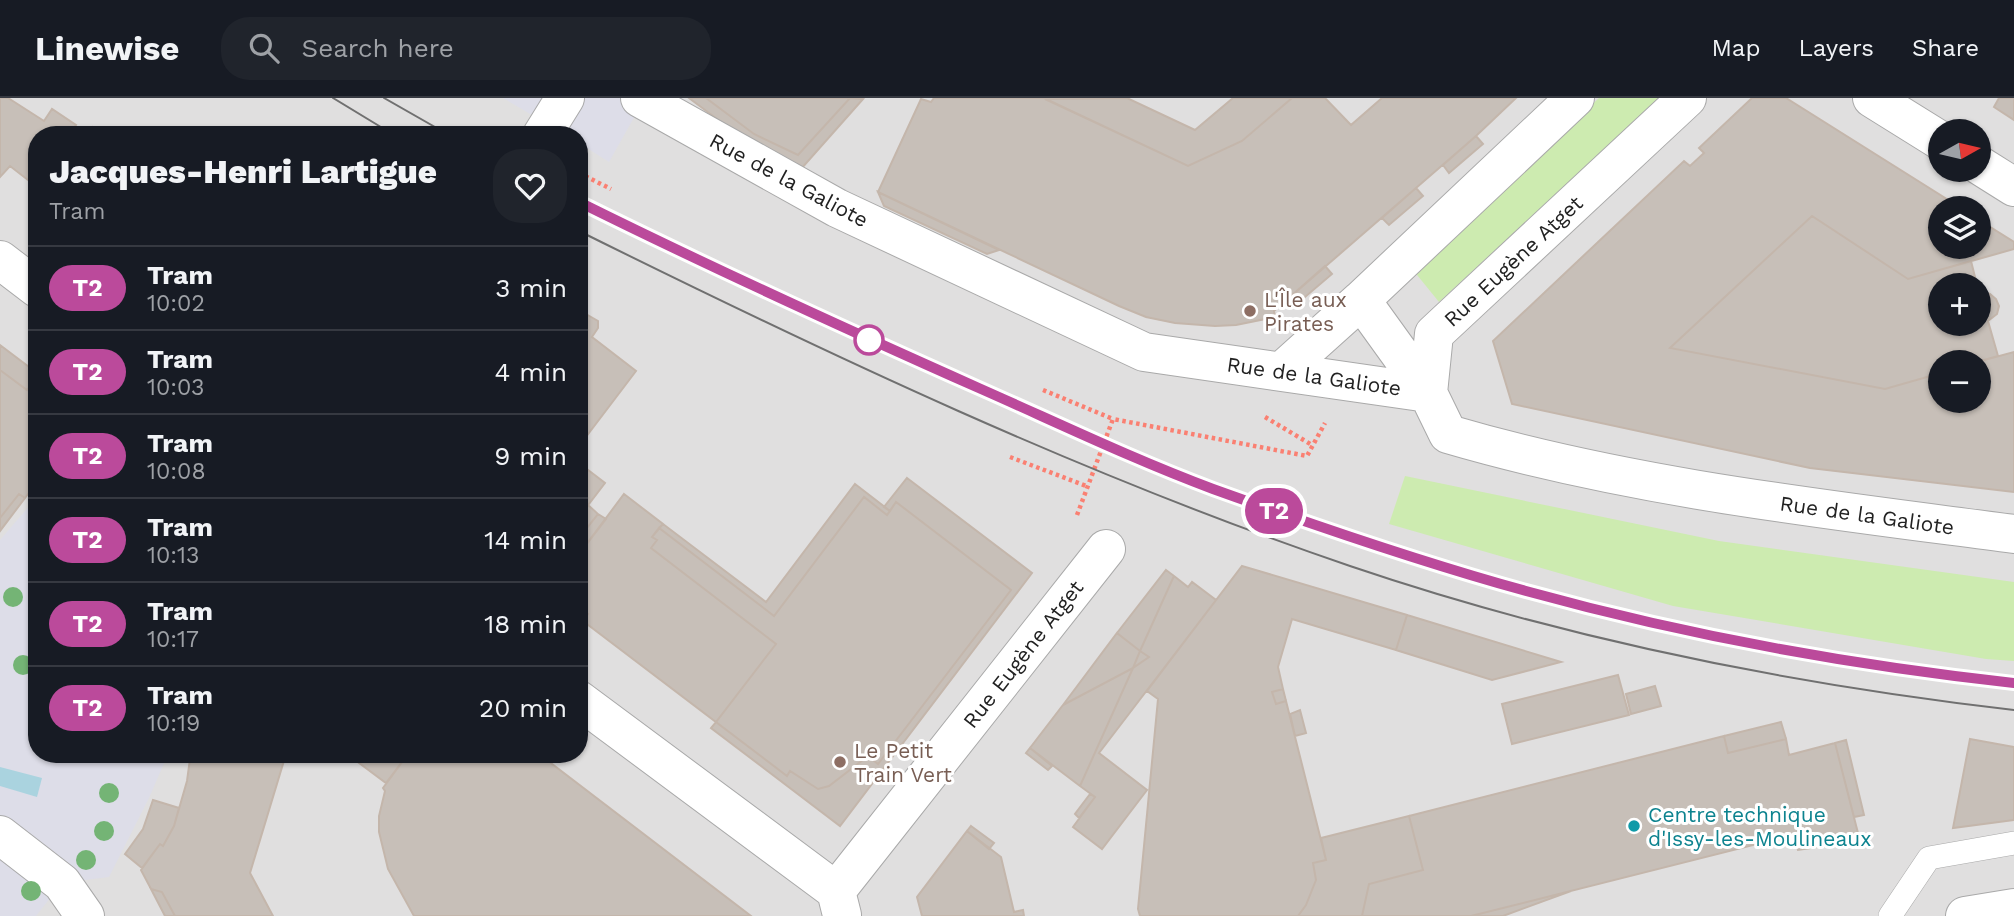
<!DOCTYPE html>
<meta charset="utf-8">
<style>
:root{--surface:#171b24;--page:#20242c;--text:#f1f3f6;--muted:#9ea1a6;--line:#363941}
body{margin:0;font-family:"Work Sans",sans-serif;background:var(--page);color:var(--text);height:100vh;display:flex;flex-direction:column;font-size:26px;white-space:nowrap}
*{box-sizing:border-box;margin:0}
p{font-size:23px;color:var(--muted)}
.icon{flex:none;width:38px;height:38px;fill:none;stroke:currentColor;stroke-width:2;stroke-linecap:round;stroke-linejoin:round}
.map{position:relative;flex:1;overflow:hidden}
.side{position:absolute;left:28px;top:28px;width:560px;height:637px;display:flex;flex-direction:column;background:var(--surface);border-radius:28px;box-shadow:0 2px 5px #0004}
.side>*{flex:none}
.badge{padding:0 14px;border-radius:23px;font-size:24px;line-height:46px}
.needle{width:46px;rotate:82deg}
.controls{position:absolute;left:1928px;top:21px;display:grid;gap:14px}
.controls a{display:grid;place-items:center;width:63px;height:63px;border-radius:50%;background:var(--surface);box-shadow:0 2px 5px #0004;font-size:35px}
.map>.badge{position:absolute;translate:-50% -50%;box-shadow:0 0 0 4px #fff}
.round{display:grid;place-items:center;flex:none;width:74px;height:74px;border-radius:28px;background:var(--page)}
.head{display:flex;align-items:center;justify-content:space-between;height:119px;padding:0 21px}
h1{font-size:33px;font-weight:800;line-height:52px}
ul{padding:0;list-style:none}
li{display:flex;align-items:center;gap:21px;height:84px;padding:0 21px;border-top:2px solid var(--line)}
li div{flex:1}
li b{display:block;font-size:26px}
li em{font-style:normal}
li .badge{min-width:77px;font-weight:700;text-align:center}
header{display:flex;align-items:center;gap:42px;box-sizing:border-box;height:98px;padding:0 35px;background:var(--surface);border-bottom:2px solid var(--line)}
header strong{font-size:33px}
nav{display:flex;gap:38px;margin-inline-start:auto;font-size:24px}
.search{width:490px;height:63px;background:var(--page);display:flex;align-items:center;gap:18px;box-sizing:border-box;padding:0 24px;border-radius:28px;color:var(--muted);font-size:26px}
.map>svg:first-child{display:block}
.residential{fill:#e0dfdf;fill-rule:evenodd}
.grass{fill:#cdebb0}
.plaza{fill:#dddde8}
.water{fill:#aad3df}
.building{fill:#c7bfb8;stroke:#c4b6ab;stroke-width:2}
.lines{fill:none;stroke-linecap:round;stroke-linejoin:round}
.lane-casing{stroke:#a9a9a9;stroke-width:24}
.street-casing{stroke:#a9a9a9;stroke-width:40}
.path{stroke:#fa8072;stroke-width:4.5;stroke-dasharray:3.5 3.5;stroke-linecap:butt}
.lane{stroke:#fff;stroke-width:23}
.street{stroke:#fff;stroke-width:38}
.tram{stroke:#707070;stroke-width:2}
.tree{fill:#74b475}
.line-casing{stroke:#fff;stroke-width:16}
.line{stroke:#bb4a9b;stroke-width:10}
.education-dot{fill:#8d6e63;stroke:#fff;stroke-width:2.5}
.stop-dot{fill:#fff;stroke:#bb4a9b;stroke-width:3.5}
.culture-dot{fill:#0f9aa8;stroke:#fff;stroke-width:2.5}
.labels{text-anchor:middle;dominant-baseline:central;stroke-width:6;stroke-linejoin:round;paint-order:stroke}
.street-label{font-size:21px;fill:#222;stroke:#fff}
.education-label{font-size:21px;fill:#785e54;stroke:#fff;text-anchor:start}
.culture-label{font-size:21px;fill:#0d838f;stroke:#fff;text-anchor:start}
</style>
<header>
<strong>Linewise</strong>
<div class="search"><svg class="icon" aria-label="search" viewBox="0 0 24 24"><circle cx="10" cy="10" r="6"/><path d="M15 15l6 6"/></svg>Search here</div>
<nav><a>Map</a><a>Layers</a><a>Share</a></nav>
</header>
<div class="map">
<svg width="2014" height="818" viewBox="0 0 2014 818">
<rect width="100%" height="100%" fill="#f2efe9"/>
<path class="residential" d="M0,0H2014V818H0ZM1941,33H1979V72H1941ZM37,37H579V656H37ZM1941,110H1979V149H1941ZM1941,187H1979V226H1941ZM1941,264H1979V303H1941Z"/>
<path class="grass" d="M1599,0H1660L1439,204L1413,172Z
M1405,378L1719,443L2014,484V563L1986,561L1673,508L1389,426Z"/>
<path class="plaza" d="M503,0H645L609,64L579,45V37H566Z
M37,399V656H168L149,700L109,779L62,785L36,818H0V442Z"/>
<path class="water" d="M0,669L42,680L37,699L0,688Z"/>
<path class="building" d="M0,0H8L44,23L52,11L76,27L71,33L76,37H37V89L10,68L0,79Z
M689,0H706L754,36L798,57L850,0L863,1L801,71L749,45Z
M706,0H850L798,57L754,36Z
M934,0H1044L1188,68L1242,43L1292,0H1325L1351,27L1382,0H1516L1476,38L1274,213L1275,219L1236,227L1215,228L1175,225L1146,219L1119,208L878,94L921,1L931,4Z
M1127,0L1195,32L1233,0H1292L1242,43L1188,68L1045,1Z
M1752,0H1786L1961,110H1941V149H1979V122L2014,144V151L1908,181L1812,118L1670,250L1885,291L1941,275V303H1979V264H1977L2014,254V394L1810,370L1512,306L1493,243L1684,63L1690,68L1704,55L1699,50Z
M1999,0H2014V22L1994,9Z
M93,29L114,37H87Z
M1476,38L1483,46L1449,75L1443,67Z
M1416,90L1423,98L1389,127L1382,120Z
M878,94L999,152L987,156L884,108Z
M1812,118L1908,181L1971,163L1977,187H1941V226H1979V194L1990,196L1996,201L1999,208L1997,216L1988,223L1998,258L1977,264H1941V275L1885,291L1670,250Z
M1325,168L1332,176L1298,205L1291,198Z
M579,212L598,223V230L592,239L636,273L579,348Z
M0,247L37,275V279L27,292L0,272Z
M0,272L27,292L37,279V384L25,400L19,396L0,420Z
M579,365L605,385L579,419Z
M907,380L1032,475L840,728L711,630L716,624L787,678L790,673L818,691L829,688L868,658L878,666L1011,492L896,404L890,413L884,409Z
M855,386L890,413L887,417L864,399L774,518L659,430L663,426L766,504Z
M19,396L25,400L0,433V420Z
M624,396L663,426L652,439L657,442L651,450L776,546L716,624L583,523L588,516L579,509V456Z
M864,399L887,417L896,404L1011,492L878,666L868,658L829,688L818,691L790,673L787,678L716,624L776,546L651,450L657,442L652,439L659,430L774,518Z
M588,407L598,416L579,440V419Z
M598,416L606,421L579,456V440Z
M1242,468L1407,517L1396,552L1292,521L1278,569L1283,591L1272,594L1276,606L1286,603L1326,762L1313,765L1316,782L1306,807L1298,818H1140L1138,811L1158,601L1147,593Z
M1166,472L1174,478L1140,553L1117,535Z
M1174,478L1188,489L1192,484L1216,502L1099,655L1147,692L1102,751L1073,729L1095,699L1080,688L1133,570L1149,559L1140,553Z
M1407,517L1561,564L1492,582L1396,552Z
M1117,535L1140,553L1133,570L1063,607Z
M1140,553L1149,559L1133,570Z
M1133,570L1080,688L1030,650L1063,607Z
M1618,577L1629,617L1512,646L1502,606Z
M1655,588L1661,608L1631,616L1626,596Z
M1283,591L1286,603L1276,606L1272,594Z
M1300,612L1306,635L1295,638L1290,616Z
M1781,624L1786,641L1728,655L1724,638Z
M1724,638L1728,655L1786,641L1789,657L1835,645L1860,743L1798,752L1793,737L1471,818H1362L1369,786L1423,772L1409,718Z
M1970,641L2014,649V722L1953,730Z
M1846,642L1864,717L1854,719L1835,645Z
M1030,650L1052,668L1048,672L1026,655Z
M186,656H286L250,775L273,818H175L162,794L151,791L141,772L160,746L163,748L174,728L187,683L190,661L186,660Z
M347,656H408L386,685Z
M408,656H539L751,818H414L388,771L379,734V718L385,693L383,690Z
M1090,696L1095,699L1079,720L1075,716Z
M153,702L179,710L174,728L163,748L160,746L142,770L125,756L143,731Z
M1409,718L1423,772L1369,786L1362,818H1367H1298L1306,807L1316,782L1313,765L1326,762L1321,740Z
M971,728L994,745L989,751L967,733Z
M967,733L1001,759L1014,814L1023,812L1024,818H922L917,799Z
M151,791L162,794L175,818H165Z
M1571,793L1503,818H1471Z"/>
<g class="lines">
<g class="lane-casing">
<path id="lane" d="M1890,818L1929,760L2014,745"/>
</g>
<g class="street-casing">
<path id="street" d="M640,0L837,110L1144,254L1428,295
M1872,0L1941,43
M542,37L565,0
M1979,67L2014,89
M0,162L37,190
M1361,202L1428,295L1448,336C1632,390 1824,411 2014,436
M1282,273L1361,202L1575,0
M1428,295L1434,236L1687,0
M579,602L836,793L842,817
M0,737L62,785L85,818
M836,793L1106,451
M1965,818L2014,810"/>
</g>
<path class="path" d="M579,75L611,91
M1043,292L1113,321
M1265,319L1312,347
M1010,359L1086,388
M1077,417L1113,321L1307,358L1325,325"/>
<use href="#lane" class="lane"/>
<use href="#street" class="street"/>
<path class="tram" d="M333,0L394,37
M384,0L449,37
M579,104C712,169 846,232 981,291C1056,324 1130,358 1206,388C1310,429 1418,464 1526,493C1685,537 1850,567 2014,585
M579,133C829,257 1085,378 1350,468C1565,541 1789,586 2014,612"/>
</g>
<g class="tree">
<circle cx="13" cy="499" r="10"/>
<circle cx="23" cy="567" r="10"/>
<circle cx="109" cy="695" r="10"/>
<circle cx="104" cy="733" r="10"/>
<circle cx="86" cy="762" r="10"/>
<circle cx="31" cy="793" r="10"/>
</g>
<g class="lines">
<g class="line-casing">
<path id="line" d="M579,104C712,170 846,231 981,291C1058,325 1135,362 1213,391C1316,428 1420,464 1526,493C1685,537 1850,567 2014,585"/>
</g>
<use href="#line" class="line"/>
</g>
<g class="education-dot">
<circle cx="1250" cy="213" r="7"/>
<circle cx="840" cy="664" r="7"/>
</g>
<circle class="stop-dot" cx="869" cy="242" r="14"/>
<circle class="culture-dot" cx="1634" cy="728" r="7"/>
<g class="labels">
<g class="street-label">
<text transform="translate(789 82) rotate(28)">Rue de la Galiote</text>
<text transform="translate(1513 163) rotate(-43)">Rue Eugène Atget</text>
<text transform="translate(1314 278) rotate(8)">Rue de la Galiote</text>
<text transform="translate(1867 417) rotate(8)">Rue de la Galiote</text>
<text transform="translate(1023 556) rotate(-52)">Rue Eugène Atget</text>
</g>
<g class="education-label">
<text x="1264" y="201">L'Île aux<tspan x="1264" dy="24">Pirates</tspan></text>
<text x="854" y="652">Le Petit<tspan x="854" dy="24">Train Vert</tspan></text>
</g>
<g class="culture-label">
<text x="1648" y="716">Centre technique<tspan x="1648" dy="24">d'Issy-les-Moulineaux</tspan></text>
</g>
</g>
</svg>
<div class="controls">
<a><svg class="needle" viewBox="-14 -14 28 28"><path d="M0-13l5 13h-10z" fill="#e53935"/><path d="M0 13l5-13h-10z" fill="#9ea1a6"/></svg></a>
<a><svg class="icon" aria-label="layers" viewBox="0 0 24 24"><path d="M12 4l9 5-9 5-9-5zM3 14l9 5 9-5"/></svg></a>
<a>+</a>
<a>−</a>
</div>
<b class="badge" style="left:1274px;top:413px;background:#bb4a9b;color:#fff">T2</b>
<section class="side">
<div class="head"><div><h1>Jacques-Henri Lartigue</h1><p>Tram</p></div><a class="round"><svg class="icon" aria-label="heart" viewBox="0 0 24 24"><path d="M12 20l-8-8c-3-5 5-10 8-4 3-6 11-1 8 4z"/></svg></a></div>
<ul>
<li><span class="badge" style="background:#bb4a9b;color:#fff">T2</span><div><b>Tram</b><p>10:02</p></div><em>3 min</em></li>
<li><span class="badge" style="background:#bb4a9b;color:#fff">T2</span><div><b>Tram</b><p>10:03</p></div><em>4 min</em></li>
<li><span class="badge" style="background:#bb4a9b;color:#fff">T2</span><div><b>Tram</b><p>10:08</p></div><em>9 min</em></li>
<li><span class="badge" style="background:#bb4a9b;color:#fff">T2</span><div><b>Tram</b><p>10:13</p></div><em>14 min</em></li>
<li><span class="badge" style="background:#bb4a9b;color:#fff">T2</span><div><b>Tram</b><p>10:17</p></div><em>18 min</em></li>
<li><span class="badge" style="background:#bb4a9b;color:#fff">T2</span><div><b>Tram</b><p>10:19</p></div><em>20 min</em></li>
</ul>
</section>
</div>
